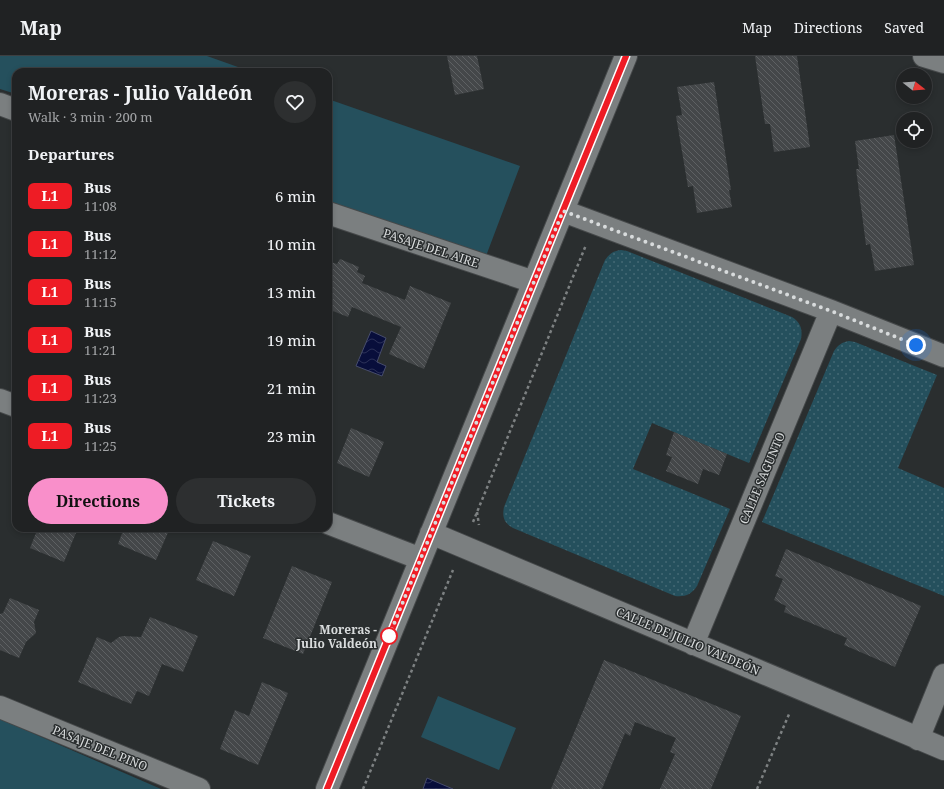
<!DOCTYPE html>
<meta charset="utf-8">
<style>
:root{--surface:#202223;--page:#2d2f30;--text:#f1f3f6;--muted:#a2a4a6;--line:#3d3f41;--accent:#f98fca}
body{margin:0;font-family:"Noto Serif",serif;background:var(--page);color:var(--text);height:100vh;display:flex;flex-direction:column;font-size:15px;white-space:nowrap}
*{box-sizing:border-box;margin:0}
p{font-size:13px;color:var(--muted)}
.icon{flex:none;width:22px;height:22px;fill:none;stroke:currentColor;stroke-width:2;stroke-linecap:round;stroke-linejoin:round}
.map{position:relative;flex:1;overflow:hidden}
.drawer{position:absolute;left:12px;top:12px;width:320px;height:464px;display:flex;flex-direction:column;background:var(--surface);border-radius:12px;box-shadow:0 2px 6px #0003,0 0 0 1px var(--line)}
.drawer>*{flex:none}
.badge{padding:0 8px;border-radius:6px;font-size:14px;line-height:26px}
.needle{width:26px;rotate:107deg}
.fabs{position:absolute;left:896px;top:12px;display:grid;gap:8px}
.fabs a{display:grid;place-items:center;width:36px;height:36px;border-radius:50%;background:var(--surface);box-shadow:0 2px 6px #0003,0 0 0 1px var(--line);font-size:20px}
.you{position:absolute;width:20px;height:20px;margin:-10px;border:3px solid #fff;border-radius:50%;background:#1a73e8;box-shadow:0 0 0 6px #1a73e833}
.map>.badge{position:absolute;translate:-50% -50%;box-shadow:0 0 0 2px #fff}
h2{padding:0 16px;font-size:15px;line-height:36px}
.round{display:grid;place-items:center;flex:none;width:42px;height:42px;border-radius:21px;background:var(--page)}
.overview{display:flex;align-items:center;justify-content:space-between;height:68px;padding:0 16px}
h1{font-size:19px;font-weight:700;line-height:30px}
.primary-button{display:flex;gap:8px;margin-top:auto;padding:8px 16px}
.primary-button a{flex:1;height:46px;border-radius:24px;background:var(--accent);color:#111;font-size:16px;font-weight:700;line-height:46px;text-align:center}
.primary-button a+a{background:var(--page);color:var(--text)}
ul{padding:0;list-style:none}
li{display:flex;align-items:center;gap:12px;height:48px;padding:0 16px}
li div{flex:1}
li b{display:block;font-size:15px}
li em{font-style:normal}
li .badge{min-width:44px;font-weight:700;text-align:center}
header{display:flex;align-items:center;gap:24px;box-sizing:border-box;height:56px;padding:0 20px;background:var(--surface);border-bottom:1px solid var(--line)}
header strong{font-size:19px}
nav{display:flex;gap:22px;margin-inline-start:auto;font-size:14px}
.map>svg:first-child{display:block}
.grass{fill:url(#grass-dots)}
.garden{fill:#25505d}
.water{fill:url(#water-waves);stroke:#464c6b}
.building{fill:url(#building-back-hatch)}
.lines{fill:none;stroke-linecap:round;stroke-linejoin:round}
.minor-casing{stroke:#46494a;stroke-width:24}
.path{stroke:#7d8182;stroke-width:2.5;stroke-dasharray:3 3;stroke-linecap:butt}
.minor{stroke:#7b7f80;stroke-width:22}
.line-casing{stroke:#fff;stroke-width:9}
.line{stroke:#ee1c25;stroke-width:6}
.walk{stroke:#d8dbdc;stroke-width:4;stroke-dasharray:0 7.2}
.stop-dot{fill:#fff;stroke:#ee1c25;stroke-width:2}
.labels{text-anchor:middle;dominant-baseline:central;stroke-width:3;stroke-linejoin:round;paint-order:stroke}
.street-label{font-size:12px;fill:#d8dbdc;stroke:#2a2e2f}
.stop-label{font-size:12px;font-weight:bold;fill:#d8dbdc;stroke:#2a2e2f;text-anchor:end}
</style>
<header>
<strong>Map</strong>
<nav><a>Map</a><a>Directions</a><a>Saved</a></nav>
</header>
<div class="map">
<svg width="944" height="733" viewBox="0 0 944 733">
<defs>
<pattern id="grass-dots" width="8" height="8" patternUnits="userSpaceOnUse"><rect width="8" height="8" fill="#25505d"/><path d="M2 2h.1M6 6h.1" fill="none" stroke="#446974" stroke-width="1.8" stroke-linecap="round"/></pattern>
<pattern id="water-waves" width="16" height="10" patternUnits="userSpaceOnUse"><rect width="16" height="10" fill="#080e3b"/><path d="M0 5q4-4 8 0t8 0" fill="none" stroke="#2b3057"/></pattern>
<pattern id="building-back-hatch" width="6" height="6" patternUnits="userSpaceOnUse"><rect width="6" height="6" fill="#444749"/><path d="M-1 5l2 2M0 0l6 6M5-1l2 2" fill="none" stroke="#5e6163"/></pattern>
</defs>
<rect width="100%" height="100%" fill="#2a2e2f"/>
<path class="grass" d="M621,194L627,195L792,261C800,266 803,273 801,283L749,407L652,367L633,413L730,453L697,530C691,539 685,541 675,540L513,472C504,467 502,461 504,451L605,204C610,197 614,195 621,194Z
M849,285L855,286L937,319L898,412L944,432V540L762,466L834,295C838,289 842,286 849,285Z"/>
<path class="garden" d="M0,0H207L252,16H16V38L0,33Z
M328,43L520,110L486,200L328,145Z
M438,640L516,672L499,714L421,681Z
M0,663L161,733H0Z"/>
<path class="water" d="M371,275L386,282L377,306L386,310L382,320L356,310Z
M427,722L453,733H423Z"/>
<path class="building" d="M447,0H477L484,33L455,39Z
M755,0H797L810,91L774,96L770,68H765Z
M714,26L731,134H729L732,151L697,157L693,130L688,131L676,60L682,59L677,31Z
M894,79L914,209L875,215L870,188L866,189L856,113H859L855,85Z
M340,203L359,211L357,216L365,220L362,227L405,244L410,230L451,247L424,313L389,298L401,271L352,251L348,261L328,253V205L337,208Z
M351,372L384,386L369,421L337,407Z
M674,376L727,398L719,419L703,413L698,428L666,415L672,401L666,399Z
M38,472H78L64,506L30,492Z
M124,472H170L156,504L118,488Z
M213,485L251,500L234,540L196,524Z
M786,493L921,550L895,611L844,589L847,582L784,556L786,550L774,544L783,523L775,520Z
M292,510L332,526L303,598L263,582Z
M10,542L39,554L34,566L36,577L26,586L19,602L0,594V558L3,557Z
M150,561L198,580L183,616L162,608L149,640L137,635L131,648L78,626L97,581L111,587L119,581L123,580L141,581Z
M604,604L741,660L711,733H660L675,698L670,696L676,682L635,666L630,680L625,677L602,733H551Z
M262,626L288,637L258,709L220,693L235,654L249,660Z"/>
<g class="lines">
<g class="minor-casing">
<path id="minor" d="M924,0L944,6
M0,48L16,54
M563,155L831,255L944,300
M328,157L534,226
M0,344L16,350
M328,467L421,503
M431,477L944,693
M693,588L831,255
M0,651L199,733
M918,683L944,619
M327,733L626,0"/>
</g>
<path class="path" d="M477,456L479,469
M473,466L586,189
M363,733L453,514
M757,733L790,656"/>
<use href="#minor" class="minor"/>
</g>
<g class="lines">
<g class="line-casing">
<path id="line" d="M327,733L626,0"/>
</g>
<use href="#line" class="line"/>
<path class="walk" d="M389,580L563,155L831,255L916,289"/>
</g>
<circle class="stop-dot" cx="389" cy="580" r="8"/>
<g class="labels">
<g class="street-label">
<text transform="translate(431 192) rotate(18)">PASAJE DEL AIRE</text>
<text transform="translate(762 422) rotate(-67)">CALLE SAGUNTO</text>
<text transform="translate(688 585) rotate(23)">CALLE DE JULIO VALDEÓN</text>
<text transform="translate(100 692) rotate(22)">PASAJE DEL PINO</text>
</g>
<g class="stop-label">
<text x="377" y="573">Moreras -<tspan x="377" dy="14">Julio Valdeón</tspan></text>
</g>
</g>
</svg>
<div class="fabs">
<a><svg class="needle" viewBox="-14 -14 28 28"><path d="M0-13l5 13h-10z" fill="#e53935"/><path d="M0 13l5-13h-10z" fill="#a2a4a6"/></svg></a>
<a><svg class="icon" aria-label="locate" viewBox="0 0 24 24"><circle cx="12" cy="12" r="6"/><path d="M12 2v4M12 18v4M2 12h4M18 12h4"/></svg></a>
</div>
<div class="you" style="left:916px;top:289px"></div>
<section class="drawer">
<div class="overview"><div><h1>Moreras - Julio Valdeón</h1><p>Walk · 3 min · 200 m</p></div><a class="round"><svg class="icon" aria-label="heart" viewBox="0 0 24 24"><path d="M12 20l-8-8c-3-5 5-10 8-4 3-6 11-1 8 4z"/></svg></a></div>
<h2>Departures</h2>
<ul>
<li><span class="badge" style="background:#ee1c25;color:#fff">L1</span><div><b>Bus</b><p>11:08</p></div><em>6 min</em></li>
<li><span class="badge" style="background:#ee1c25;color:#fff">L1</span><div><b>Bus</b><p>11:12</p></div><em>10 min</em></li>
<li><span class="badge" style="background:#ee1c25;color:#fff">L1</span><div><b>Bus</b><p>11:15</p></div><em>13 min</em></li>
<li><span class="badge" style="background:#ee1c25;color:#fff">L1</span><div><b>Bus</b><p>11:21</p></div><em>19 min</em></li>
<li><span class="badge" style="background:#ee1c25;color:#fff">L1</span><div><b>Bus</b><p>11:23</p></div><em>21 min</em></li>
<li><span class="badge" style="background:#ee1c25;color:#fff">L1</span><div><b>Bus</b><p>11:25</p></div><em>23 min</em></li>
</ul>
<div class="primary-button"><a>Directions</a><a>Tickets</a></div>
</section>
</div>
